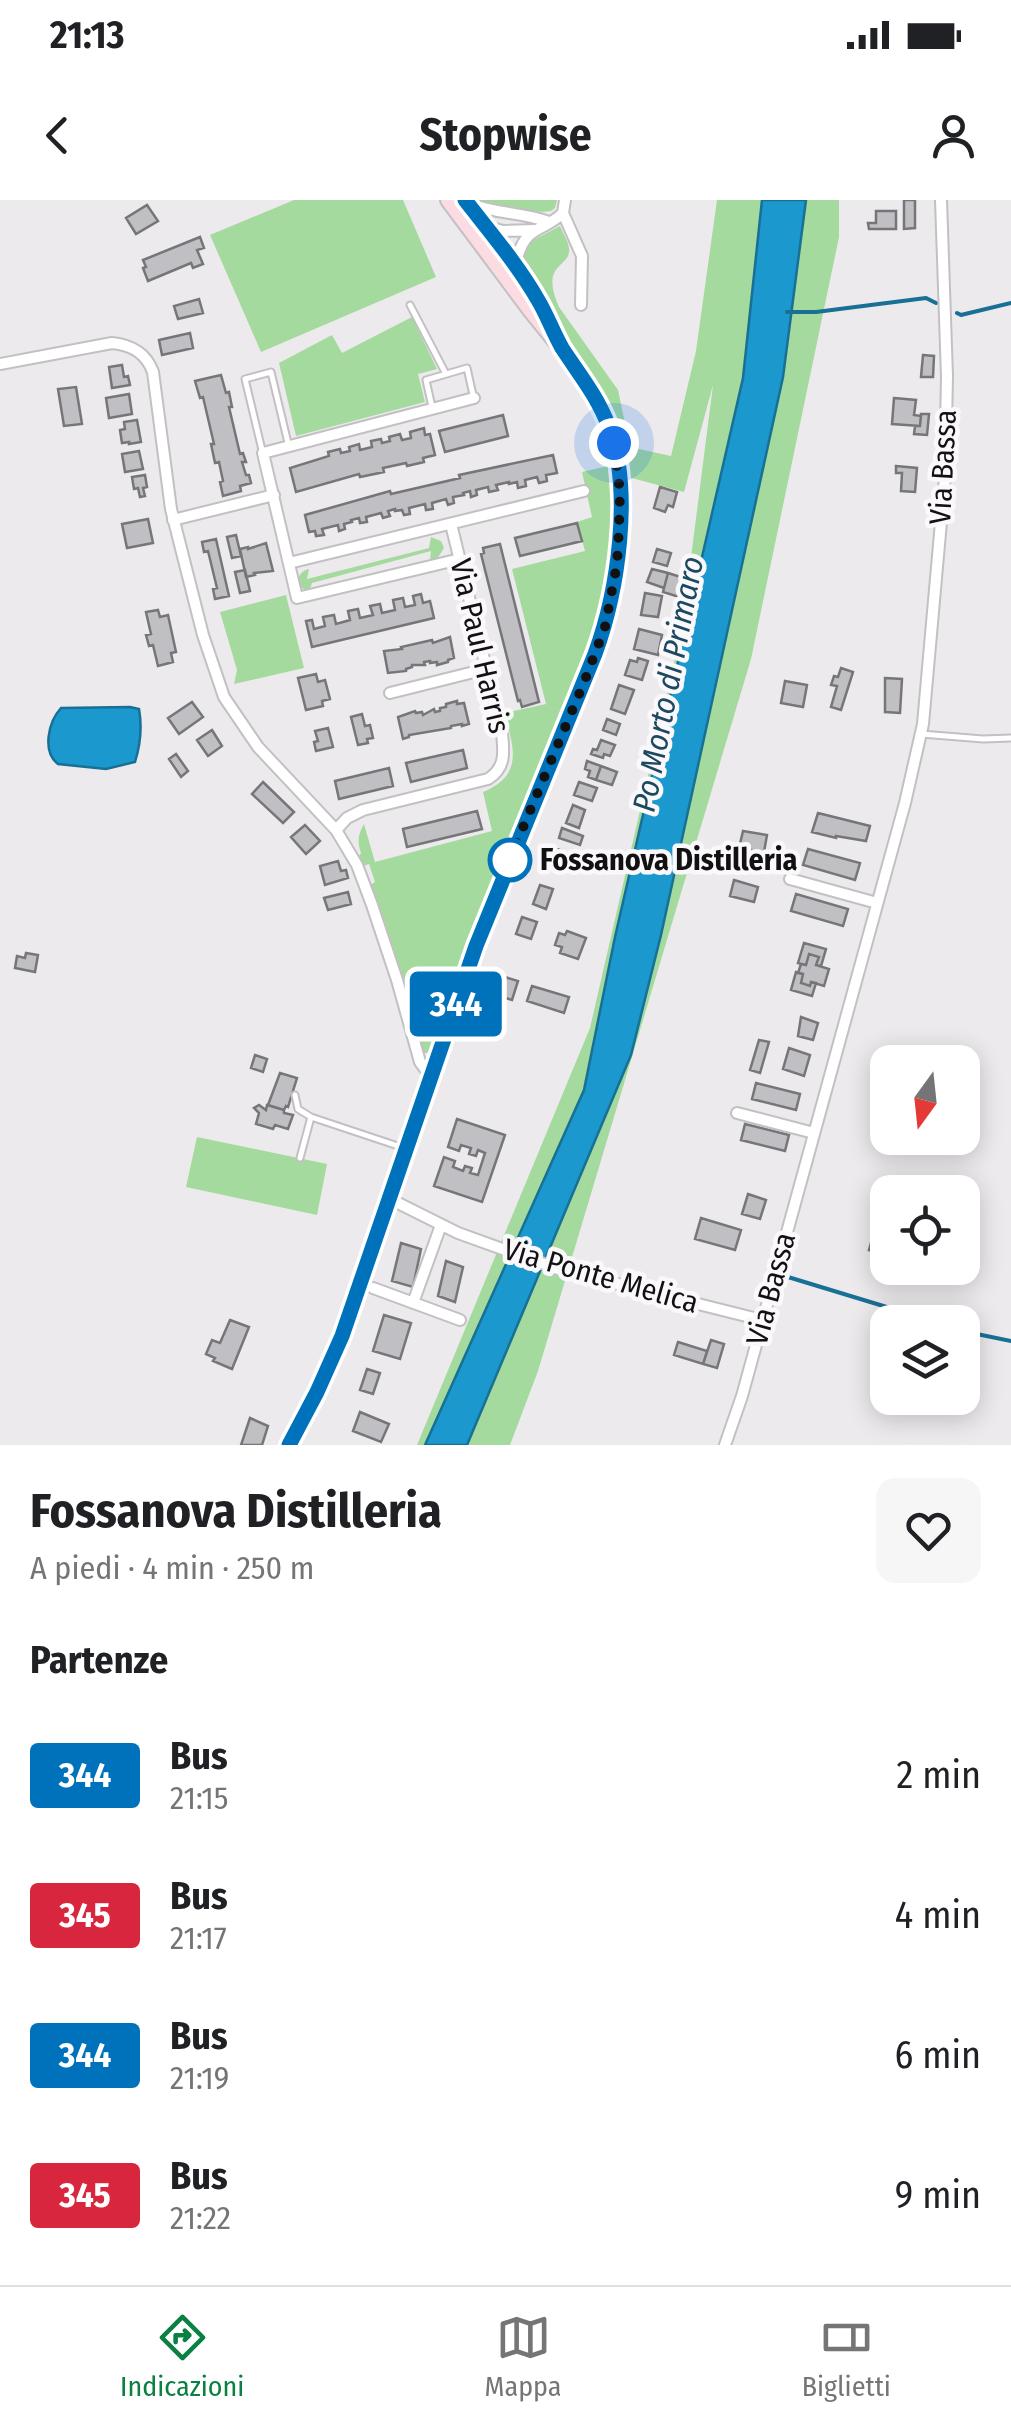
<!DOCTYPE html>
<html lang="it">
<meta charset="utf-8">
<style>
:root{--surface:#fff;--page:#f6f6f6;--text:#202124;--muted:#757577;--line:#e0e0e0;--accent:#0b8043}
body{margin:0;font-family:"Fira Sans Condensed",sans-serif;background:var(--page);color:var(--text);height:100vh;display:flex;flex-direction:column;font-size:38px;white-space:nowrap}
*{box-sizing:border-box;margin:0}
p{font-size:32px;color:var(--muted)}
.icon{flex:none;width:55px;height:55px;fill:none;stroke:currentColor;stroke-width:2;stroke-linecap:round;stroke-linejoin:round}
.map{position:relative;height:1245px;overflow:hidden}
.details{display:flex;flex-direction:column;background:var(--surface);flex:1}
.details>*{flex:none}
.badge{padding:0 20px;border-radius:8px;font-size:35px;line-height:65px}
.needle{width:65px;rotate:195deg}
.tools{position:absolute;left:870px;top:845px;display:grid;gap:20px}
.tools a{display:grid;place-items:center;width:110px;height:110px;border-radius:20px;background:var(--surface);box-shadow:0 5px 25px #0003;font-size:50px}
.you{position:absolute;width:50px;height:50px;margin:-25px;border:8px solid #fff;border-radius:50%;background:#1a73e8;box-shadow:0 0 0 15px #1a73e833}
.map>.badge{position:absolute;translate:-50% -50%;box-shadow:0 0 0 5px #fff}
h2{padding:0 30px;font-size:38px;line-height:90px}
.round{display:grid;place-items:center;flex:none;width:105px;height:105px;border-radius:20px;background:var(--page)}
.summary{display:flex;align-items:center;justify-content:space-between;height:170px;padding:0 30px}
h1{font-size:48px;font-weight:700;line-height:75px}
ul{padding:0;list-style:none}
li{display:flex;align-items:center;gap:30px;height:140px;padding:0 30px}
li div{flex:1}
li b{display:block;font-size:38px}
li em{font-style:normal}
li .badge{min-width:110px;font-weight:700;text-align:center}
.status{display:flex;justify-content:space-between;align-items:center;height:70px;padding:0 50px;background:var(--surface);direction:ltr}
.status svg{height:28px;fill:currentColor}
header{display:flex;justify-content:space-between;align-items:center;height:130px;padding:0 30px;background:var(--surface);font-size:45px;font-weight:700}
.menu{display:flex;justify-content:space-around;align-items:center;height:140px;border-top:2px solid var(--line);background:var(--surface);font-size:28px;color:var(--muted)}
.menu a{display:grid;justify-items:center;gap:5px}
.menu .on{color:var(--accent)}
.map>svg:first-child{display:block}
.green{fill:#a4da9d}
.water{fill:#1b98cd;stroke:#187095;stroke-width:2.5}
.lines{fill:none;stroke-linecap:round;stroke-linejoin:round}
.stream{stroke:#187095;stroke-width:4}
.building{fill:#c0c0c4;stroke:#767679;stroke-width:2.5}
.lane-casing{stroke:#c3c0c3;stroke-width:9}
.street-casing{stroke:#c3c0c3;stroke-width:14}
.secondary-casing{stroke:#c3c0c3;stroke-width:18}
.lane{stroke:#fff;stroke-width:5}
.street{stroke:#fff;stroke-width:10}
.secondary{stroke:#fcdce3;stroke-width:14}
.line-casing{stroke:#fff;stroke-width:22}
.line{stroke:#0072bc;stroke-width:15}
.walk{stroke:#121112;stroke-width:10;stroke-dasharray:0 18}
.stop-dot{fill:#fff;stroke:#0072bc;stroke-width:5}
.labels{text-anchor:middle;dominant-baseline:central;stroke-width:9;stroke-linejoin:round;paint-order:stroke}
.street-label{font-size:30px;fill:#121112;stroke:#faf8fb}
.stop-label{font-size:30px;font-weight:bold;fill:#121112;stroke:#faf8fb;text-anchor:start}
.water-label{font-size:32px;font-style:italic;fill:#1c4960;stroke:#faf8fb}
</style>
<div class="status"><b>21:13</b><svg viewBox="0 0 49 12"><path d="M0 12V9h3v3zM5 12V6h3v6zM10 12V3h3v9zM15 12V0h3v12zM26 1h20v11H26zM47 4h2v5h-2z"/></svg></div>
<header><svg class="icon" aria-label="back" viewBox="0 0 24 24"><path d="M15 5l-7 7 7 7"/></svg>Stopwise<svg class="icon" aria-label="person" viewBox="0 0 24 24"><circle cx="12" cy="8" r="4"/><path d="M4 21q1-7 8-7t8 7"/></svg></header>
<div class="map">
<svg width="1011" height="1245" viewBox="0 0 1011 1245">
<rect width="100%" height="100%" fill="#edeaed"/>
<path class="green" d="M294,0H403L436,77L261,152L210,35Z
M475,0H557L555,8L551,11C528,14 496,9 475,0Z
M717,0H839V37L751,459L538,1171L510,1245H417L590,828L682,428L713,185L684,292L628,277L622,249L603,196L549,118L538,84L524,62L523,55L526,44L560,26C563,33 569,42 569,49C571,68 539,62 559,107L618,190L630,247L671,256L696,151Z
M412,117L437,169L418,174L425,202L296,236L279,163L332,135L342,153Z
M608,266L612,322L610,357L603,406L569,499L486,697L433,852L425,853L420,850L370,685L375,682L369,664L363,666L359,656L361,653C357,642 358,634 364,624L375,662L492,631L483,592C524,575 514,547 504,513L546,504L512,369L585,351L577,322L592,317L582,272Z
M431,337L441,341L444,348L437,359L430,361L431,351L312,383L309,392L298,386C297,378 300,371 309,369L307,379L429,348Z
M286,395L304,468L234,484L237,470L220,412Z
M197,937L327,964L317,1015L186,987Z"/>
<path class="water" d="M762,0H806L783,177L661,735L631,855L467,1245H425L584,890L615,737L743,178Z
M130,507L139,509C142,526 140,546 135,562L106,569L58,564C42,552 48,522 61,508Z"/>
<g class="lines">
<path class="stream" d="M787,112H816L926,98L936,103
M957,113L961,115L1011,103
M788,1077L936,1122
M962,1131L1011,1141"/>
</g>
<path class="building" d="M904,0H915V28L904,29Z
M147,5L158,21L136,34L126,18Z
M876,11H896V29H869L868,23H876Z
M200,37L204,48L197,50L203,64L193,68L191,63L148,81L143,68L146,67L143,60Z
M199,99L203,113L178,119L174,106Z
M190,133L193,148L162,155L159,140Z
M923,155L934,156L933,177H921Z
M122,165L124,177L128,176L130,185L112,188L109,167Z
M221,175L226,193L229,192L232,207H229L240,254L243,253L246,262H242L246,275H249L251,283L240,286L241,291L223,296L220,282L223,281L219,262L215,263L211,244H214L203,197L200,198L195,181Z
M76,187L82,224L64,226L58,189Z
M129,194L132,214L109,218L106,198Z
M894,198L916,200L914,215L921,216L920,226L892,224Z
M921,214H929L927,235L914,234L915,226H920Z
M503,215L508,236L445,252L439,231Z
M137,220L141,242L129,244V242L122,243L120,230L125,229L124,222Z
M424,228L425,235L430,234L435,255L423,258L424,262L407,266L406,263L383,268L384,272L360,277L359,274L296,292L290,268L329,256L328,252L340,249L341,253L350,251L349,247L359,244L360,250L372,247L371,241L381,239L382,243L390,241L389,237L400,234L402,240L411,238L410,232Z
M139,251L143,269L125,272L122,254Z
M553,255L557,273L546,275L547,281L539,283L537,277L525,280L526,286L518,288L517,282L509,284V282L496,285L498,290L489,292L488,287L476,290L477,295L471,297L470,291L463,293L464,295L453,297L454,303L448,305L446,299L432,303L433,309L426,310L425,304L409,308L410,314L404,315L402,310L395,311V309L388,311L390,316L383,318L381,313L366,317L367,322L360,323L359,318L351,320L352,322L344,324L345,329L339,331L338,325L322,329L324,335L316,336L315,331L309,332L305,315L390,291L391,294L460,278L459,275Z
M896,266L917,268L915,292L901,291L902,273H896Z
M145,275L147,287L143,288L145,296L140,297L138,288L134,289L132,277Z
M660,287L677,292L673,307L668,305L665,312L654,308Z
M148,319L153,343L127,348L122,324Z
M577,323L582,341L520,356L515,338Z
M236,335L241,356L232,358L227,337Z
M216,339L229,396L215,399L213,389L217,388L208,351L204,352L202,342Z
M266,343L273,371L254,373L255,375L246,377L240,349L248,347V349Z
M500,344L539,502L522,507L520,500L518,501L481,354L484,353L483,348Z
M657,349L671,353L667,366L653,362Z
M652,369L668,373L664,388L647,382Z
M245,370L250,391L240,393L235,372Z
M668,373L684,378L679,397L663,392Z
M645,393L662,396L658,417L641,415Z
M421,394L423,403L430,401L434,418L312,447L306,421L312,420L314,429L325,426L323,417L334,415L336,424L350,420L348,411L358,409L360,418L373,415L370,406L380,404L382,413L395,410L393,400L403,398L405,407L415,405L413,396Z
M158,410L160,417L168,415L176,452L171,453L173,462L158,466L153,445L149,446L146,435L151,434L146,412Z
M639,429L662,435L658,455L634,449Z
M450,437L454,458L448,460V462L437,465V462L430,463V461L424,462L425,465H412V467L406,469V471L388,473L384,451L402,449L401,447L432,440L433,443Z
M638,458L648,461L642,480L625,475L630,460L637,462Z
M841,468L853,472L841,510L831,507L837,486L831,485L834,476L838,477Z
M316,474L318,482L325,480L330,499L322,501L323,506L306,510L298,478Z
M885,478L902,479L900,513L885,512Z
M785,481L807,485L803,507L781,503Z
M619,485L634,490L625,514L611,509Z
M457,501V504L464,503L469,524L462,526V524L451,526V528L409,535V537L403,539L398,517L415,511L416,513L422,512L423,515L434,509L435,512L440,511V508L446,507V504Z
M192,502L203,517L179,534L168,518Z
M362,514L365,526L370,525L373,538L367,539L368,543L358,545L351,517Z
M607,519L620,524L616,535L603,530Z
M328,528L333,547L316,551L314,542L318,541L315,531Z
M212,530L222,546L208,556L197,540Z
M601,540L615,545L610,556L604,554L603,558L591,554L593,549L597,550Z
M463,550L467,568L411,582L406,563Z
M176,554L188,571L181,577L169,559Z
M587,561L601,566L596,580L588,577L590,571L585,569Z
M601,566L617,572L612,585L596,580Z
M389,568L393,586L339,599L335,581Z
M263,582L294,612L283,623L252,594Z
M579,582L597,588L592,601L574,595Z
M573,605L585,610L579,628L566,623Z
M477,611L482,629L407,647L403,629Z
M818,613L870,626L866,641L836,636V638L812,632Z
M305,625L320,641L306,654L291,637Z
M562,628L583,636L580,645L559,638Z
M743,631L767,635L764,652L739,648Z
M554,648L571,654L565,671L546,664Z
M808,649L860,663L855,680L803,665Z
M338,661L341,671L346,670L348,678L325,685L320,666Z
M734,680L758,687L754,702L730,696Z
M540,685L553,689L546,709L533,704Z
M348,692L351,704L328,710L324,698Z
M796,694L848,709L843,726L791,711Z
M522,717L537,722L531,739L516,734Z
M567,731L586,738L578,759L560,753L562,747L555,745L559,733L565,735Z
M804,743L826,749L821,766L816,765L819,757L809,754L806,765L798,763Z
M26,753L38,755L35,772L15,768L17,756L25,758Z
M809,754L819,757L816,765L829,769L824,786L811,782L810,786L801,783L803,774L798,773L801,764L806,765Z
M796,772L803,774L801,783L810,786L811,782L816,783L812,796L791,790Z
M501,776L518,781L512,800L496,795Z
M532,786L569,797L564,813L527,801Z
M801,817L818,823L813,840L798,836Z
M759,840L769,842L760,873L750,870Z
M789,848L810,855L804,876L783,869Z
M255,855L267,859L263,872L251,868Z
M280,873L297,878L288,907L286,906L284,910L268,905Z
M756,883L800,894L796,910L752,899Z
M259,905L266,910L267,905L284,910V913L293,915L288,929L275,925L273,929L256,924L259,913L254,908Z
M457,919L505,935L482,1002L434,986L444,957L455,961L453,967L463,971L465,966L472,968L470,973L478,975L485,953L478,950L476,956L469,954L471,948L461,945L459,951L448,947Z
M745,924L789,935L785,951L741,940Z
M748,994L766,1000L760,1019L742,1014Z
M701,1018L741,1030L735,1050L695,1039Z
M878,1018L888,1021V1055L869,1050Z
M401,1043L421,1049L413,1087L392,1081Z
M446,1061L463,1067L455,1102L438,1096Z
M384,1115L411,1123L400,1159L373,1151Z
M230,1120L249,1127L232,1169L213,1161L215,1158L206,1154L212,1140L220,1143Z
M711,1140L724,1144L717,1168L703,1164Z
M678,1142L707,1151L703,1164L674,1155Z
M367,1169L380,1173L373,1194L360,1190Z
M879,1182L888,1184V1198H908L907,1202L877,1198Z
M360,1212L389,1224L381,1242L353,1231Z
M250,1218L268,1226L262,1245H241Z"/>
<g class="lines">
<g class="lane-casing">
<path id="lane" d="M410,105L446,174
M432,207L426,180L467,168L473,195
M262,250L245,179L271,172L288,243
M921,534L983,539L1011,538
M295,895L298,909L311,917L404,948
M300,958L311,917"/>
</g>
<g class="street-casing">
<path id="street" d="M565,0L563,13L582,56L581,105
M468,3C494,14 522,12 549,22
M488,27L503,31L535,30
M525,72L517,58C527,24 542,33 563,13
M0,164L112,143C132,145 146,153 153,172L171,309L203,435L224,497L258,547L336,630L357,665L372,705L397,780L420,862L431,877
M173,320L274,295
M460,359L297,398L263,253L474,198
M289,363L584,291
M390,493L486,469
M336,630L347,618L363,610L488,579C506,568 504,552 502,533L451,324
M790,679L877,703
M737,913L814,933
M390,999L458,1033L558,1069L762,1120
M373,1088L460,1120
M413,1103L441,1025
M725,1245L742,1196L905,603L923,524L945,277L947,176L941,0"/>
</g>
<g class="secondary-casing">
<path id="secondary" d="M466,0L537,99L550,125
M289,1245L317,1192L342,1136L476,747L605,427L617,364L620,292L618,260L609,225L597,199L581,173L530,110L448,0"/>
</g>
<use href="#lane" class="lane"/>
<use href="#street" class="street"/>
<use href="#secondary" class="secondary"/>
</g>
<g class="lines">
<g class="line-casing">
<path id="line" d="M289,1245L317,1192L342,1136L476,746L595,454C618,391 633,291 609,227C598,197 579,174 562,148C553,132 547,115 538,100C518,65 490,32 465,0"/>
</g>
<use href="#line" class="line"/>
<path class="walk" d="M510,660L506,668L585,480L605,427L617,364L619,328L620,292L614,243"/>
</g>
<circle class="stop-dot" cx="510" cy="660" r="20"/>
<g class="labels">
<g class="street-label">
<text transform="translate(943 267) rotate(-87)">Via Bassa</text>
<text transform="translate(480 446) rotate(77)">Via Paul Harris</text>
<text transform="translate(601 1076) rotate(16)">Via Ponte Melica</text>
<text transform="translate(771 1089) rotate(-75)">Via Bassa</text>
</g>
<g class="stop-label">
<text x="540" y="660">Fossanova Distilleria</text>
</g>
<g class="water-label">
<text transform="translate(668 484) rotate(-79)">Po Morto di Primaro</text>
</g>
</g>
</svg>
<div class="tools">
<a><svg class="needle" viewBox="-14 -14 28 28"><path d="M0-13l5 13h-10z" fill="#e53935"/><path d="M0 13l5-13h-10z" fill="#757577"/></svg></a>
<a><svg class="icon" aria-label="locate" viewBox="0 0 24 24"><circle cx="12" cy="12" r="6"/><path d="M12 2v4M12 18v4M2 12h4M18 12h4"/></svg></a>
<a><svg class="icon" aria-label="layers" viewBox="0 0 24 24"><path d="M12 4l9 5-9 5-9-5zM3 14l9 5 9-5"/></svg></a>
</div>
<div class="you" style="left:614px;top:243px"></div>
<b class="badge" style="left:456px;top:804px;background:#0072bc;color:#fff">344</b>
</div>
<section class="details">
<div class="summary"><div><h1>Fossanova Distilleria</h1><p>A piedi · 4 min · 250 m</p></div><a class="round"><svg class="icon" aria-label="heart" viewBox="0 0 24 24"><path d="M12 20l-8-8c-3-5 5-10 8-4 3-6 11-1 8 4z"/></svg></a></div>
<h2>Partenze</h2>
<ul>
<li><span class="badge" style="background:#0072bc;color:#fff">344</span><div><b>Bus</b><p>21:15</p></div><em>2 min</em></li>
<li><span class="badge" style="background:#d7263d;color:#fff">345</span><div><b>Bus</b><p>21:17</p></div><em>4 min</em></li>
<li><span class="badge" style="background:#0072bc;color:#fff">344</span><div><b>Bus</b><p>21:19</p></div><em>6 min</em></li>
<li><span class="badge" style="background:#d7263d;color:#fff">345</span><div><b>Bus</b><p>21:22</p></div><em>9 min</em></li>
</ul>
</section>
<nav class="menu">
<a class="on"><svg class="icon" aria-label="directions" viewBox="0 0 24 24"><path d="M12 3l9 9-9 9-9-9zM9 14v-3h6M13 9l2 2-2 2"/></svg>Indicazioni</a>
<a><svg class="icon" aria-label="map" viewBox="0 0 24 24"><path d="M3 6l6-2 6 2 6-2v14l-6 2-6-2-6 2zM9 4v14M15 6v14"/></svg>Mappa</a>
<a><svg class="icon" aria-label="tickets" viewBox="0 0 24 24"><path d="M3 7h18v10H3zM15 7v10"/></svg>Biglietti</a>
</nav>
